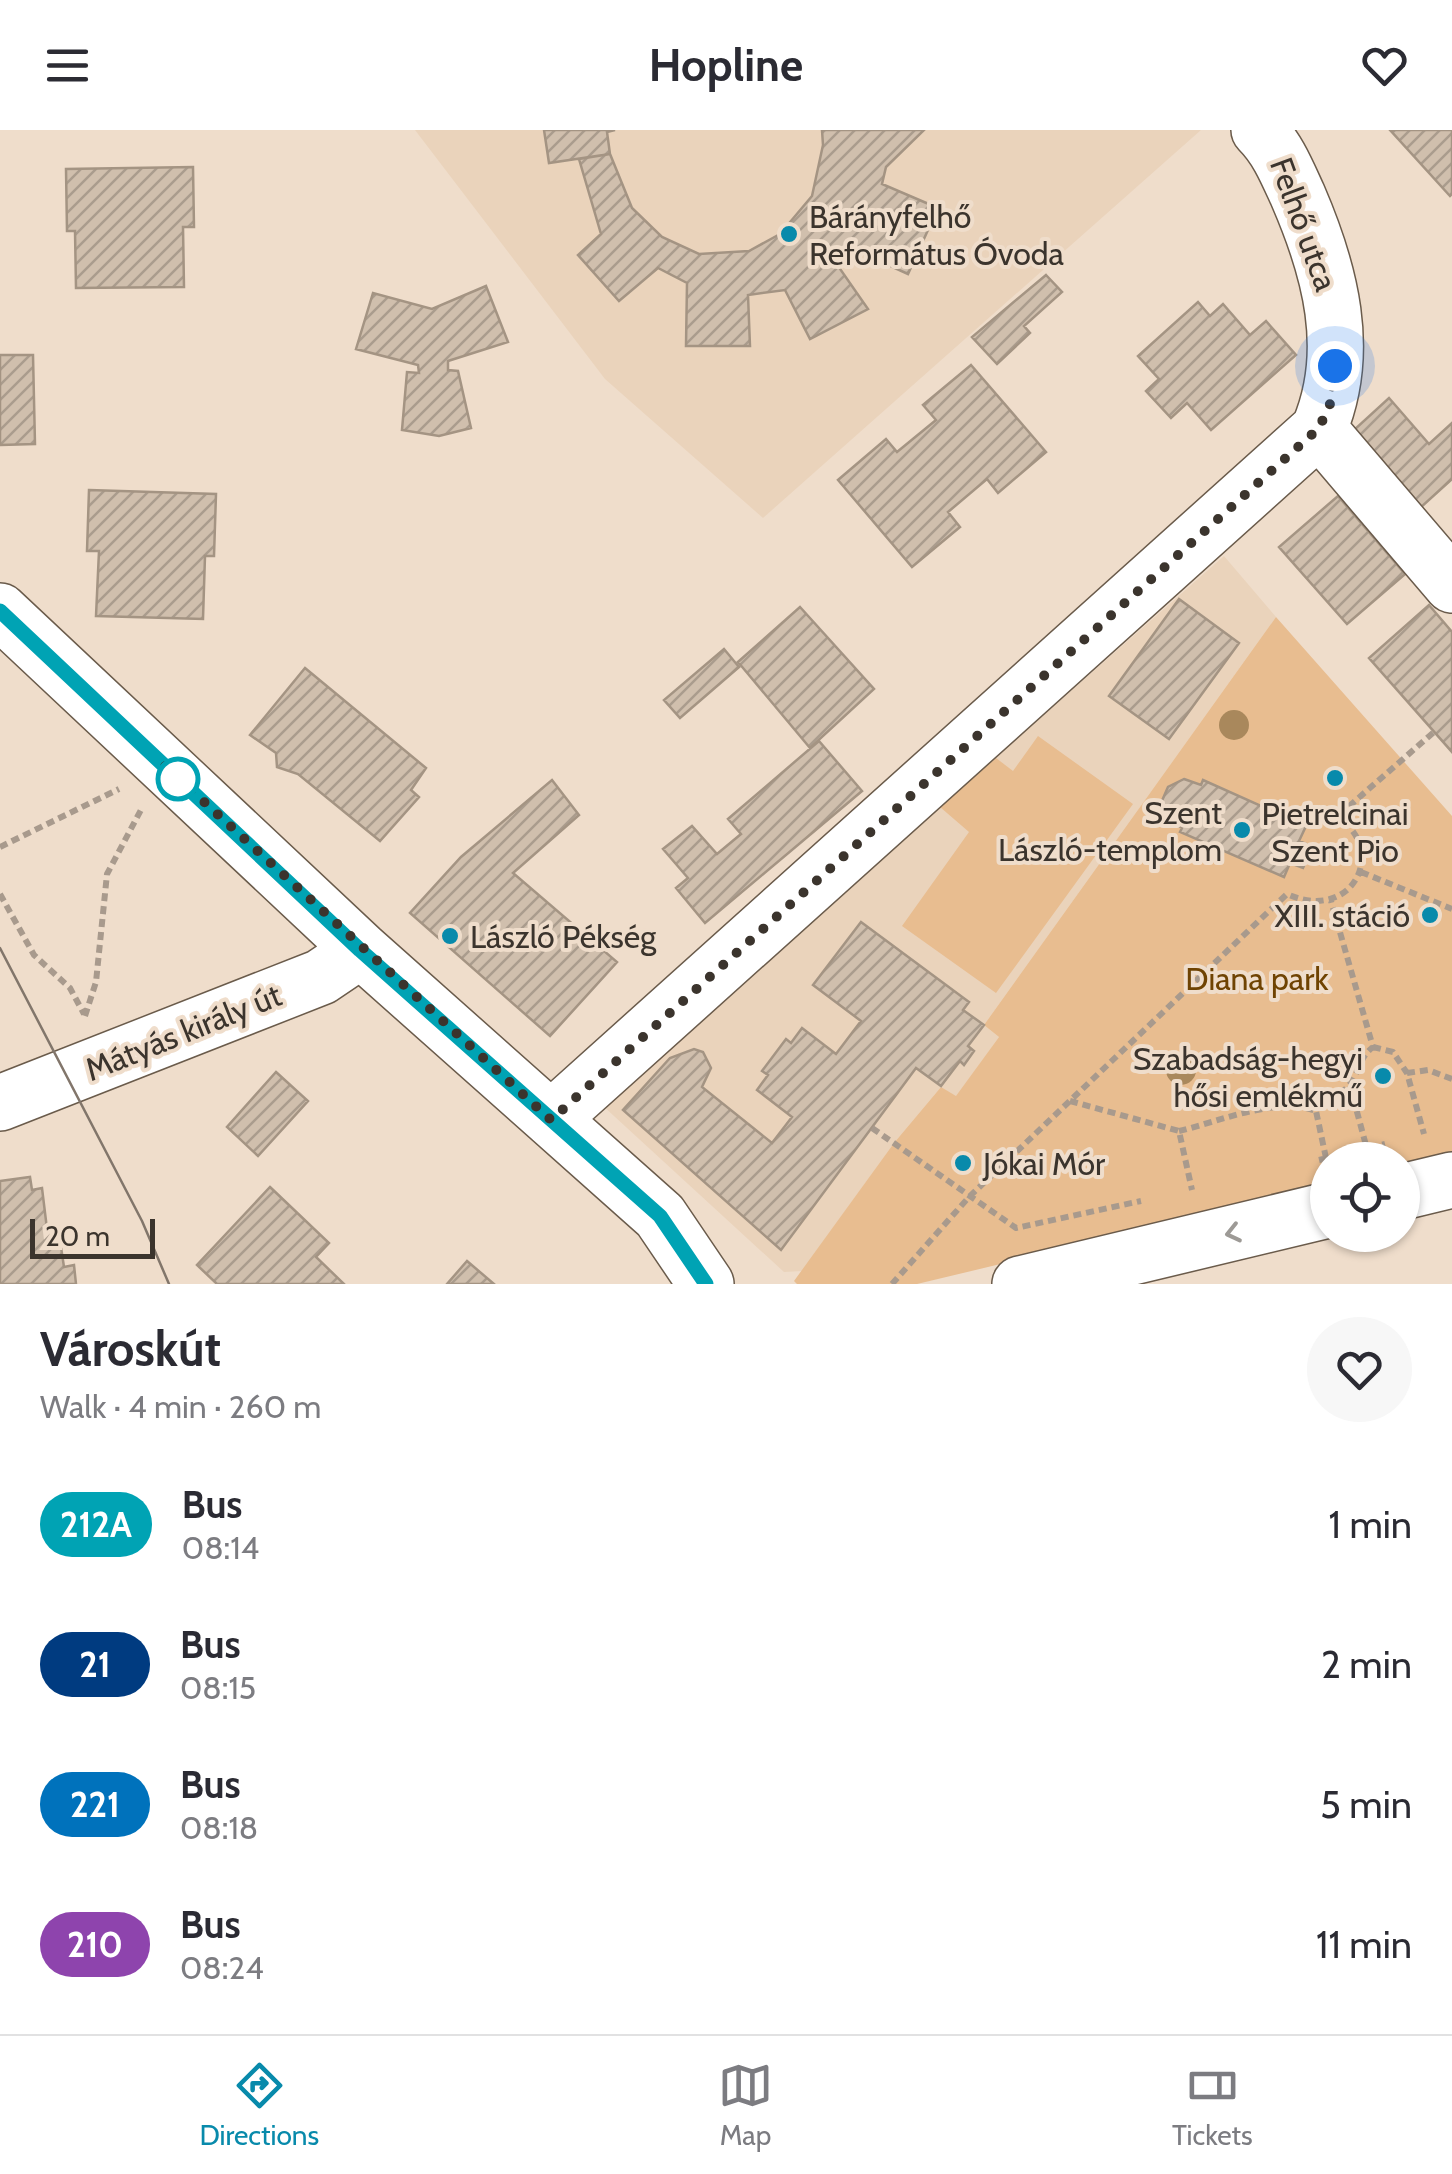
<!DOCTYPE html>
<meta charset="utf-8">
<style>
:root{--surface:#fff;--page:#f7f7f7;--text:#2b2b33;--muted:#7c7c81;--line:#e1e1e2;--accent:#088aab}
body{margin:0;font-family:Cabin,sans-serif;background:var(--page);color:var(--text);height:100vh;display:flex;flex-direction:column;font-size:38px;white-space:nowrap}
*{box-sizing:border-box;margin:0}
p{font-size:32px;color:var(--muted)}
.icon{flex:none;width:55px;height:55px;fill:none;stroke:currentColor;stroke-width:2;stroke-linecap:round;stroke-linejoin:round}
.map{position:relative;height:1154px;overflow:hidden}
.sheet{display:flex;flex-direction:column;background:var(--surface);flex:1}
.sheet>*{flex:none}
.badge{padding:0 20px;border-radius:32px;font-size:35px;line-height:65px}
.buttons{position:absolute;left:1310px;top:1012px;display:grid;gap:20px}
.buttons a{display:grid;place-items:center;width:110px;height:110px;border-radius:50%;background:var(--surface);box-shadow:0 2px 8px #0004;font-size:50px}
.scale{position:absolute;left:30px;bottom:25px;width:125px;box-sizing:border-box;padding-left:10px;border:5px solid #3b342d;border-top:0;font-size:28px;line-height:35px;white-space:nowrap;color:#3b342d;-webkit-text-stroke:8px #efddcb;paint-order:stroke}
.you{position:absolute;width:50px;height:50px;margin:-25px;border:8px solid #fff;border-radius:50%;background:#1a73e8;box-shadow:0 0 0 15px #1a73e833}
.map>.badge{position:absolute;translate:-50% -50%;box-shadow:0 0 0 5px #fff}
.round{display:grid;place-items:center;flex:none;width:105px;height:105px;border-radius:52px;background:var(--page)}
.summary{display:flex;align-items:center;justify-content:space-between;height:170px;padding:0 40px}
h1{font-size:48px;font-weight:700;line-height:75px}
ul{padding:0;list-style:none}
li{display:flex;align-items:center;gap:30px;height:140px;padding:0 40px}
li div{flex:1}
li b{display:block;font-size:38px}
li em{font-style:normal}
li .badge{min-width:110px;font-weight:700;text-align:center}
header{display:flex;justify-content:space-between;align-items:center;height:130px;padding:0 40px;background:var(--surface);font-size:45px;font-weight:700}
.dock{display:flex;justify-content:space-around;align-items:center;height:140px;border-top:2px solid var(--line);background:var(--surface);font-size:28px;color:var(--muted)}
.dock a{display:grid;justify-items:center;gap:5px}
.dock .active{color:var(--accent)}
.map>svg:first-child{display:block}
.built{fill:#ead3bb}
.green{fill:#e8bd90}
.building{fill:url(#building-hatch);stroke:#a49483;stroke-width:2.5}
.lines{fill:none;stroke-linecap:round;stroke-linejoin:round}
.minor-casing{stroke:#6a5b4b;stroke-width:58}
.path{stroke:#a89a8d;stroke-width:6;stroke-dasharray:8 5;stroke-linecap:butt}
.minor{stroke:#fff;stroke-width:55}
.tram{stroke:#82766b;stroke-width:2.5}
.tree{fill:#a9885c}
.oneway{stroke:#9d9a96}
.line-casing{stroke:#fff;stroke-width:22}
.line{stroke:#00a3b4;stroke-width:15}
.walk{stroke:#3b342d;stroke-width:10;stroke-dasharray:0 18}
.poi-dot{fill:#088aab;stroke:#efddcb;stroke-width:4}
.stop-dot{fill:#fff;stroke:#00a3b4;stroke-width:5}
.labels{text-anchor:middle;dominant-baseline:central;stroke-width:8;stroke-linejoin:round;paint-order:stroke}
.poi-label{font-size:32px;fill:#3b342d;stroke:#efddcb;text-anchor:start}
.street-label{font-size:32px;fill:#3b342d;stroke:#efddcb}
.park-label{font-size:32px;fill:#6f4302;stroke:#efddcb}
</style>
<header><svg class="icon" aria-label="menu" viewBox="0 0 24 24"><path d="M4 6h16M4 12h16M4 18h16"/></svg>Hopline<svg class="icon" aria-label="heart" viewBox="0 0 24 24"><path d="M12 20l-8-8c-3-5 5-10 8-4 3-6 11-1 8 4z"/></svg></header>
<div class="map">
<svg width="1452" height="1154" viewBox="0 0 1452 1154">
<defs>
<pattern id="building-hatch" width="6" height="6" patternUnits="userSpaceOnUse" patternTransform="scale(2.5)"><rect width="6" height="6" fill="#d0bfad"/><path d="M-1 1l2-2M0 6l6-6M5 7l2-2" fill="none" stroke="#aa9c8d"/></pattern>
</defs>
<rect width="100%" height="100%" fill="#efddcb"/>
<path class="built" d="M415,0H1201L763,388L605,249Z
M1224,426L1276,487L984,895L999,907L956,967L941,957L894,1013L802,1141L784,1142L602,975Z"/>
<path class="green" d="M1276,487L1452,686V1026L1403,1038L1402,1030H1328L1327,1056L917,1154H797L794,1151L894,1013L941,957L956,966L999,907L984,895Z
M1038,606L1133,674L996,863L902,796L969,702L940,677L996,628L1013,641Z"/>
<path class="building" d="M544,0H615L607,2L610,24L549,33Z
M822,0H924L886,37L882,54L938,78L908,144L855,120L838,136L868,179L810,209L785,160L748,165L750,216H686L687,153L658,138L619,171L578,125L601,104L579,29L610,24L632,78L662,107L699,124L749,121L780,104L812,66L823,15Z
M1390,0H1452V64L1450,66Z
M193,37L194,97H183L184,157L76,158L75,101H67L66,39Z
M1046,145L1062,162L1024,196L1030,203L997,234L972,207Z
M486,156L508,212L448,231V240L458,241L471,298L439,306L402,300L407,242L419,243L418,235L356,219L373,163L432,179Z
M1198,172L1210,186L1223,174L1250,205L1266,191L1296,225L1211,300L1187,273L1171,288L1146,261L1159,249L1138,226Z
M0,225H33L35,314L0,315Z
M971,235L1046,322L998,363L987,349L948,382L960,397L912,437L838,350L886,309L897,322L936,290L923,275Z
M1389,268L1429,314L1452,293V349L1409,388L1343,310Z
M89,360L216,364L214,426H205L203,489L96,486L99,421H87Z
M1338,366L1405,444L1347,494L1279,417Z
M1179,469L1239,513L1169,609L1109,566Z
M1429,475L1452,502V622L1369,528Z
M800,477L874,559L810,618L738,532Z
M724,519L739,537L680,588L664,570Z
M305,538L426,638L411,660L419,667L380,711L298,644L277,637L276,623L250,605Z
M819,611L862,661L705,793L676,758L688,748L663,719L692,696L717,724L741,704L728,689Z
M1184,649L1201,655L1203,650L1306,696L1299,711L1313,717L1303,738L1290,733L1284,747L1180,702L1182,698L1166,690L1161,673L1168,657Z
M552,650L579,685L513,743L617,832L550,906L410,783L461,727Z
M861,792L969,872L963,880L984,895L968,916L974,921L964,935L960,931L941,956L916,938L781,1120L623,980L670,928L694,919L703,922L711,938L702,957L772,1013L792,987L757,960L768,945L762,941L786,909L791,913L802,898L836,924L861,891L813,855Z
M276,942L308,971L258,1026L227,997Z
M30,1047L32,1060L42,1058L47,1099L58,1097L64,1137L74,1135L76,1154H0V1051Z
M270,1057L329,1113L316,1127L344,1154H217L197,1135Z
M467,1131L494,1154H447Z"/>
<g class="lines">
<g class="minor-casing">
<path id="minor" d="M1319,299L1452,455
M0,481L361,820L660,1086L706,1154
M0,973L321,847L361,820
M551,989L1319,299C1352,221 1330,140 1298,66C1287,42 1278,19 1259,0
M1402,1062L1452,1050
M1020,1154L1328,1080"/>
</g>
<path class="path" d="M1339,685L1434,602
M0,717L119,659
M1361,742L1452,779
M0,764L34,825L70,858L84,884
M85,886L96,852L107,744L142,678
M1373,917L1393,922L1407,943L1424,1004
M1407,943L1428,940L1452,949
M1350,956L1367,1019
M1070,971L1179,1001L1192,1060
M872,998L1016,1098L1141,1071
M1179,1001C1218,992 1277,966 1316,981
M1326,1028L1316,981C1325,967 1343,965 1350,954C1360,940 1359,928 1373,917L1331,771
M1319,1030L1385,1014
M892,1154L969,1067L1287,764C1360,797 1396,702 1318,679"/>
<use href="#minor" class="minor"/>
<path class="tram" d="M0,818L142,1091L169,1154"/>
</g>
<g class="tree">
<circle cx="1234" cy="595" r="15"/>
<circle cx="1181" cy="940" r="15"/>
</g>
<defs><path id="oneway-chevron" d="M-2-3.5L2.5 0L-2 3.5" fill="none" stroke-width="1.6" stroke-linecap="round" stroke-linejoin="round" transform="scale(2.5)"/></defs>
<use class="oneway" href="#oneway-chevron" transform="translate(1233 1103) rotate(167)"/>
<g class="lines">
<g class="line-casing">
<path id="line" d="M0,481L360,820L660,1086L706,1154"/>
</g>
<use href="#line" class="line"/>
<path class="walk" d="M178,649L165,636L551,990L1319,298L1330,274L1335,236"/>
</g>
<g class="poi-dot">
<circle cx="789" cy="104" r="10"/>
<circle cx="1335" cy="648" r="10"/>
<circle cx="1242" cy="700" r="10"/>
<circle cx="1430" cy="785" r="10"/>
<circle cx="450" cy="806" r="10"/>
<circle cx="1383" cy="946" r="10"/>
<circle cx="963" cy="1033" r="10"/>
</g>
<circle class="stop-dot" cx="178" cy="649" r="20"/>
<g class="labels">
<g class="poi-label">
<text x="809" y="86">Bárányfelhő<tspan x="809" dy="37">Református Óvoda</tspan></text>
<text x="1222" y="682" text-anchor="end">Szent<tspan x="1222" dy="37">László-templom</tspan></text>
<text x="1335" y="683" text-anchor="middle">Pietrelcinai<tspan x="1335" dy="37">Szent Pio</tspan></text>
<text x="1410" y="785" text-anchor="end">XIII. stáció</text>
<text x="470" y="806">László Pékség</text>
<text x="1363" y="928" text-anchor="end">Szabadság-hegyi<tspan x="1363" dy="37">hősi emlékmű</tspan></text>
<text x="983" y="1033">Jókai Mór</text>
</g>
<g class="street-label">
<text transform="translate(1304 94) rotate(70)">Felhő utca</text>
<text transform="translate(183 902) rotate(-22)">Mátyás király út</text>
</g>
<g class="park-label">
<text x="1257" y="848">Diana park</text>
</g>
</g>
</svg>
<div class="buttons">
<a><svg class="icon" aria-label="locate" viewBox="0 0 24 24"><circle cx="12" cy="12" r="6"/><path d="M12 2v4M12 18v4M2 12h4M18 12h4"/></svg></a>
</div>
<div class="scale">20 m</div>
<div class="you" style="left:1335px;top:236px"></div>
</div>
<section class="sheet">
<div class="summary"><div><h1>Városkút</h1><p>Walk · 4 min · 260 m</p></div><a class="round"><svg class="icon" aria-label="heart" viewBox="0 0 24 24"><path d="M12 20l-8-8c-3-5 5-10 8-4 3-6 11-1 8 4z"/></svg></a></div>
<ul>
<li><span class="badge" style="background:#00a3b4;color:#fff">212A</span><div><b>Bus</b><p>08:14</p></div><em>1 min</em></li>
<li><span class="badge" style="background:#003b80;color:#fff">21</span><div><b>Bus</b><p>08:15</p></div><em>2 min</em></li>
<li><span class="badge" style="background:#0072bc;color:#fff">221</span><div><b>Bus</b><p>08:18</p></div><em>5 min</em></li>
<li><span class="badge" style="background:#8e44ad;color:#fff">210</span><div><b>Bus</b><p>08:24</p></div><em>11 min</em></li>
</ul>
</section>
<nav class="dock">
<a class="active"><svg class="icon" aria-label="directions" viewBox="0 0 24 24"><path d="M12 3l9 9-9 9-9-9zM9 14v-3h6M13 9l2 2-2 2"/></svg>Directions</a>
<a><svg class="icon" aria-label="map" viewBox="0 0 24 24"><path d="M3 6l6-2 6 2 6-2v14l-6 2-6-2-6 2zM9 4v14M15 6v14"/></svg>Map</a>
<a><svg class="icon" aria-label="tickets" viewBox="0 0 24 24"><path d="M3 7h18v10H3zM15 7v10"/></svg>Tickets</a>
</nav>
